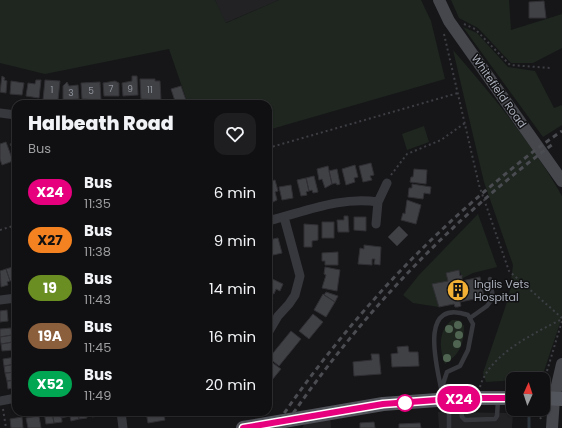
<!DOCTYPE html>
<style>
:root{--surface:#101012;--page:#1e1e20;--text:#f1f3f6;--muted:#9c9d9f;--line:#303032}
body{margin:0;font-family:Poppins,sans-serif;background:var(--page);color:var(--text);height:100vh;display:flex;flex-direction:column;font-size:15px;white-space:nowrap}
*{box-sizing:border-box;margin:0}
p{font-size:13px;color:var(--muted)}
.icon{flex:none;width:22px;height:22px;fill:none;stroke:currentColor;stroke-width:2;stroke-linecap:round;stroke-linejoin:round}
.map{position:relative;flex:1;overflow:hidden}
.panel{position:absolute;left:12px;top:100px;width:260px;height:316px;display:flex;flex-direction:column;background:var(--surface);border-radius:12px;box-shadow:0 1px 3px #0004,0 0 0 1px var(--line)}
.panel>*{flex:none}
.badge{padding:0 8px;border-radius:13px;font-size:14px;line-height:26px}
.needle{width:26px;rotate:3deg}
.tools{position:absolute;left:506px;top:372px;display:grid;gap:8px}
.tools a{display:grid;place-items:center;width:44px;height:44px;border-radius:8px;background:var(--surface);box-shadow:0 1px 3px #0004,0 0 0 1px var(--line);font-size:20px}
.map>.badge{position:absolute;translate:-50% -50%;box-shadow:0 0 0 2px #fff}
.round{display:grid;place-items:center;flex:none;width:42px;height:42px;border-radius:12px;background:var(--page)}
.summary{display:flex;align-items:center;justify-content:space-between;height:68px;padding:0 16px}
h1{font-size:19px;font-weight:800;line-height:30px}
ul{padding:0;list-style:none}
li{display:flex;align-items:center;gap:12px;height:48px;padding:0 16px}
li div{flex:1}
li b{display:block;font-size:15px}
li em{font-style:normal}
li .badge{min-width:44px;font-weight:700;text-align:center}
.map>svg:first-child{display:block}
.built{fill:#222225}
.green{fill:#1e261f}
.lines{fill:none;stroke-linecap:round;stroke-linejoin:round}
.stream{stroke:#2c353c;stroke-width:3}
.building{fill:#404145;stroke:#303034}
.path{stroke:#3d3f44;stroke-width:2;stroke-dasharray:2 3;stroke-linecap:butt}
.lane{stroke:#37383d;stroke-width:4.5}
.street{stroke:#37383d;stroke-width:9}
.secondary{stroke:#45474d;stroke-width:12}
.primary{stroke:#53555c;stroke-width:14}
.rail{stroke:#4a4c52;stroke-width:3;stroke-dasharray:5 4;stroke-linecap:butt}
.tree{fill:#506452}
.line-casing{stroke:#fff;stroke-width:9}
.line{stroke:#e6007e;stroke-width:6}
.stop-dot{fill:#fff;stroke:#e6007e;stroke-width:2}
.labels{text-anchor:middle;dominant-baseline:central;stroke-width:3;stroke-linejoin:round;paint-order:stroke}
.number-label{font-size:9px;fill:#8e929b}
.street-label{font-size:11px;fill:#a8adb8;stroke:#111113}
.poi-label{font-size:11px;fill:#a8adb8;stroke:#111113;text-anchor:start}
</style>
<div class="map">
<svg width="562" height="428" viewBox="0 0 562 428">
<rect width="100%" height="100%" fill="#161618"/>
<path class="built" d="M215,0H279L225,23Z
M438,412L513,413L512,428H439Z
M330,414L331,428H302L308,418Z"/>
<path class="green" d="M0,0H215L226,23L279,0H421L431,21L445,79L268,130V104H188L169,49L45,74L0,63Z
M451,0H509L511,30L562,14V48L533,63H511L478,28L459,18Z
M463,27L477,33L508,67L535,71L554,108L562,105V125L543,137Z
M453,50C492,95 533,144 562,196V317L543,374L534,379L486,382L483,373L509,296L513,265L484,182Z
M424,126L429,142L407,150L402,134Z
M478,214L497,267L473,273L463,278L459,270L446,273L448,281L433,284L439,307L413,303L403,295L419,275Z
M452,320H459L464,326C464,344 460,354 445,364C439,349 438,330 452,320Z"/>
<g class="lines">
<path class="stream" d="M529,415V428"/>
</g>
<path class="building" d="M544,1L546,18H529V2Z
M2,76L5,78L4,80L7,81L6,93L0,92Z
M132,76H137L138,95L123,96L122,83L132,81Z
M140,79H155V81H160L161,100L141,99Z
M36,80H41L39,98L26,96L28,83L35,84Z
M45,80L60,81L58,100H43Z
M11,81L24,83L22,95L10,94Z
M115,81L119,83V96H104L103,83Z
M67,82L69,86L78,85L79,99L63,100V86Z
M100,82L101,100L82,99L81,83Z
M181,86L187,103L176,104L171,89Z
M16,135V149L10,145Z
M6,142L13,161L2,165L0,159V144Z
M371,163L374,175L370,176L372,180L363,182L359,166Z
M355,165L358,177L354,178L355,182L346,185L342,169Z
M328,166L332,184L325,188L322,179L319,180L317,169Z
M337,169L340,184L337,185L336,183L332,184L329,171Z
M414,169L427,170L426,184L410,182L411,177H413Z
M314,176L318,192L313,193L312,190L309,191L306,178Z
M306,178L309,191L306,192L307,195L301,196L297,180Z
M275,180L278,191L275,192L277,200L273,202L272,200H269L268,195V182Z
M412,184L431,187L430,194L424,193L423,199L408,197L409,188H412Z
M291,185L293,198L282,200L279,187Z
M407,200L421,205L416,224L401,220L403,213L405,214Z
M344,216H348L349,232H338L337,220H344Z
M354,217H366V231L354,230Z
M322,222H334V238H322Z
M304,224L318,225V240L312,241V247H304Z
M399,226L408,235L397,246L388,237Z
M278,238L282,253L269,256L268,240Z
M364,245L381,247L380,265L374,264L375,259H372V265L358,264L360,248L364,249Z
M338,252V265H325V261H322V253Z
M16,266V282L15,283L14,280L10,281L6,269Z
M325,267L340,270L337,291L322,288L326,275L324,274Z
M6,269L10,281L7,282L8,285L1,287L0,271Z
M459,270L460,276L462,275V281L480,277L484,297L460,302L461,306L458,307H455L454,304L439,307L432,284L448,281L446,273Z
M268,277L283,284L280,291L276,289L274,294L268,292Z
M326,292L338,296L335,302L324,295Z
M323,294L335,302L326,317L314,310Z
M268,296L273,298L269,306H268Z
M7,310L8,321L0,322V311Z
M313,314L323,322L309,339L299,331Z
M11,328L12,335L0,337V329Z
M291,331L301,339L279,366L269,358Z
M12,335L13,342L1,344L0,337Z
M13,342L14,350L2,351L1,344Z
M408,346L409,352H418L419,366L392,367L391,354L398,353L397,347Z
M371,354H379L381,374L354,376L353,362L372,360Z
M16,357V364L4,366L3,359Z
M270,361L281,369L268,385V364Z
M16,364V372L5,373L4,366Z
M16,372V380L7,381L5,373Z
M16,380V387L8,389L7,381Z
M44,412H52L54,423L46,424Z
M52,412H61L62,422L54,423Z
M61,412H69L70,416L61,418Z
M69,412H78L79,419L71,421Z
M78,412H86L87,418L79,419Z
M91,412H105V415L92,417Z
M146,412H163L165,420L148,423Z
M39,416L41,428H28L26,418Z
M22,417L23,428H11L10,419Z
M374,422L375,428H360V423Z
M420,423L421,428H399V424Z"/>
<g class="lines">
<path class="path" d="M464,24L475,29L510,65L550,68
M444,34L479,185L509,271L562,318
M268,148L458,93
M391,175L407,154L441,140L465,123
M0,230L16,225
M541,379L547,371L562,321
M480,387C489,354 535,333 562,319
M3,409L6,428
M530,409V411L538,413L541,419"/>
<path class="lane" d="M470,318L487,306L493,298L490,279
M442,387L447,372L460,366L468,350L473,324L468,315C415,297 439,374 443,398
M460,400L462,417L465,420L495,419L497,416L498,400
M449,428V401"/>
<path class="street" d="M0,113L16,115
M268,221C304,212 341,196 378,202
M376,224L378,202L387,183
M0,300L16,298
M268,333L278,316L289,304L295,295L300,276L284,217
M0,401L16,398
M121,412L123,428"/>
<path class="secondary" d="M439,0L449,21L562,181
M552,428L554,398L562,364"/>
<path class="primary" d="M543,398L562,399
M243,428L383,404L464,398H513"/>
<path class="rail" d="M274,428C335,338 403,261 485,191C510,170 535,149 562,131
M283,428C357,319 447,223 553,144"/>
</g>
<g class="tree">
<circle cx="458" cy="325" r="4"/>
<circle cx="449" cy="329" r="4"/>
<circle cx="459" cy="335" r="4"/>
<circle cx="457" cy="344" r="4"/>
<circle cx="447" cy="358" r="4"/>
</g>
<g class="lines">
<g class="line-casing">
<path id="line" d="M243,428L383,404L464,398H513"/>
</g>
<use href="#line" class="line"/>
</g>
<defs>
<g id="building-disc" transform="scale(1.15)"><circle r="9.5" fill="#f2b134" stroke="#111113"/><path d="M-4-6H4V6H1V3H-1V6H-4ZM-2.5-4.3h1.7v1.8h-1.7ZM.8-4.3h1.7v1.8H.8ZM-2.5-1h1.7V.8h-1.7ZM.8-1h1.7V.8H.8Z" fill="#111"/></g>
</defs>
<g fill-rule="evenodd">
<use href="#building-disc" x="458" y="290"/>
</g>
<circle class="stop-dot" cx="405" cy="403" r="8"/>
<g class="labels">
<g class="number-label">
<text x="111" y="89">7</text>
<text x="130" y="89">9</text>
<text x="52" y="90">1</text>
<text x="150" y="90">11</text>
<text x="91" y="91">5</text>
<text x="71" y="93">3</text>
</g>
<g class="street-label">
<text transform="translate(499 91) rotate(55)">Whitefield Road</text>
</g>
<g class="poi-label">
<text x="474" y="284">Inglis Vets<tspan x="474" dy="13">Hospital</tspan></text>
</g>
</g>
</svg>
<div class="tools">
<a><svg class="needle" viewBox="-14 -14 28 28"><path d="M0-13l5 13h-10z" fill="#e53935"/><path d="M0 13l5-13h-10z" fill="#9c9d9f"/></svg></a>
</div>
<b class="badge" style="left:459px;top:399px;background:#e6007e;color:#fff">X24</b>
<section class="panel">
<div class="summary"><div><h1>Halbeath Road</h1><p>Bus</p></div><a class="round"><svg class="icon" aria-label="heart" viewBox="0 0 24 24"><path d="M12 20l-8-8c-3-5 5-10 8-4 3-6 11-1 8 4z"/></svg></a></div>
<ul>
<li><span class="badge" style="background:#e6007e;color:#fff">X24</span><div><b>Bus</b><p>11:35</p></div><em>6 min</em></li>
<li><span class="badge" style="background:#f58220;color:#111">X27</span><div><b>Bus</b><p>11:38</p></div><em>9 min</em></li>
<li><span class="badge" style="background:#6b8e23;color:#fff">19</span><div><b>Bus</b><p>11:43</p></div><em>14 min</em></li>
<li><span class="badge" style="background:#8b5e3c;color:#fff">19A</span><div><b>Bus</b><p>11:45</p></div><em>16 min</em></li>
<li><span class="badge" style="background:#00a651;color:#fff">X52</span><div><b>Bus</b><p>11:49</p></div><em>20 min</em></li>
</ul>
</section>
</div>
